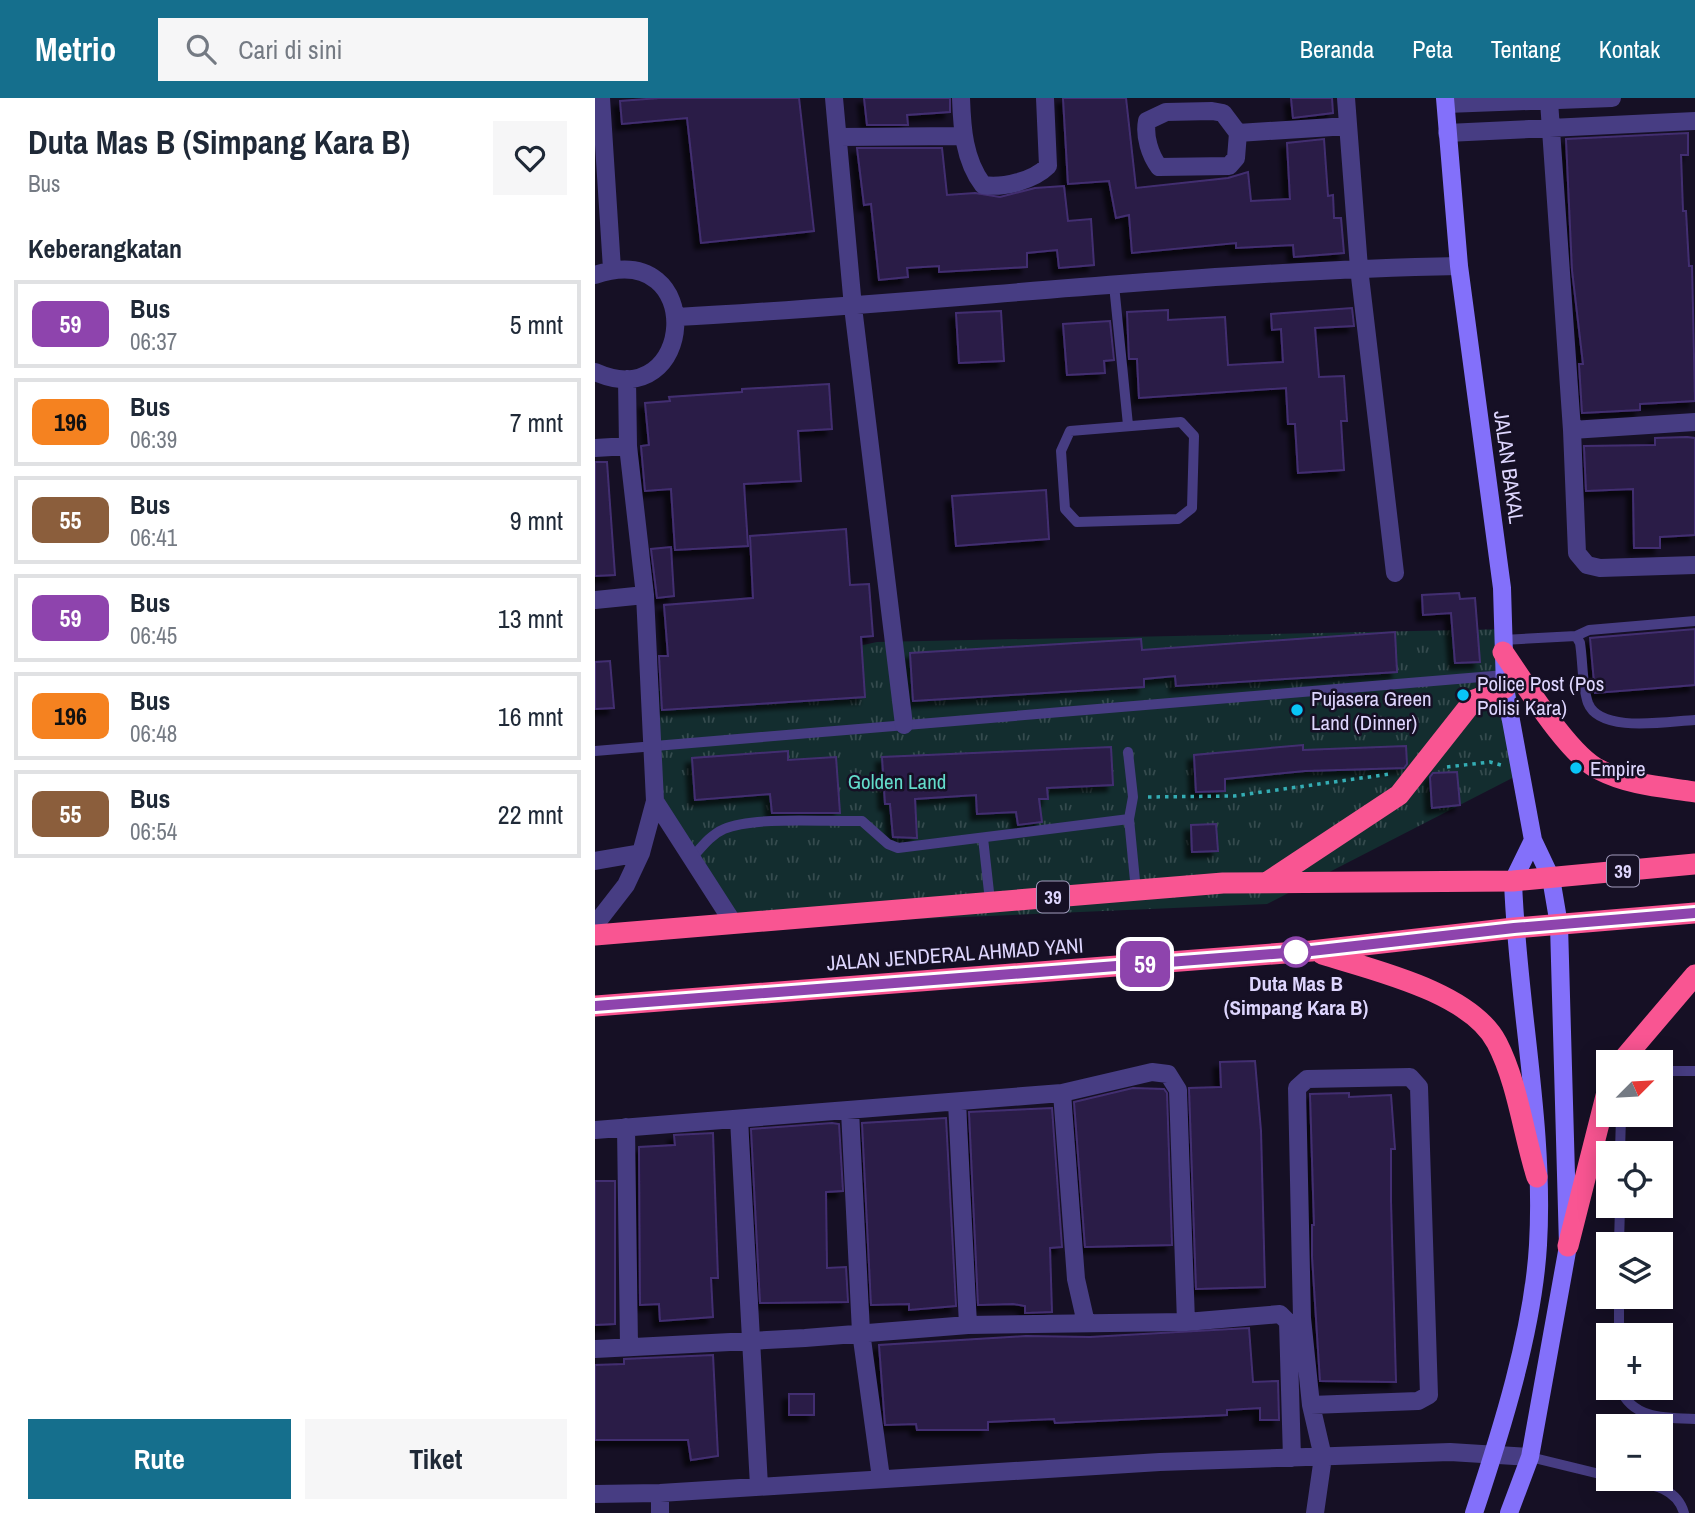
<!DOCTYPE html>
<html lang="id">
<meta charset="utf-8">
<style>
:root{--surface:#fff;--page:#f6f6f7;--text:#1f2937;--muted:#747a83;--line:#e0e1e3;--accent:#156f8d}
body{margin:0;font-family:"Archivo Narrow",sans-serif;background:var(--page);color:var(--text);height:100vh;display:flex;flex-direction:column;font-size:26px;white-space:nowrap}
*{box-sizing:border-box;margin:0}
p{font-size:23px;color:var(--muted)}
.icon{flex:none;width:38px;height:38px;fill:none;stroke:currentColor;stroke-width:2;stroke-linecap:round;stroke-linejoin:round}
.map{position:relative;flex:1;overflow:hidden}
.sheet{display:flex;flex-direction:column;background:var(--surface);width:595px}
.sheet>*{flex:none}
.badge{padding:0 14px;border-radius:10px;font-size:24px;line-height:46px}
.needle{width:46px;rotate:66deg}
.tools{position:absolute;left:1001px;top:952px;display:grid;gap:14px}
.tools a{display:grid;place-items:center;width:77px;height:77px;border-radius:0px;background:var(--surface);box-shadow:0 4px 18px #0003;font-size:35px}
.map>.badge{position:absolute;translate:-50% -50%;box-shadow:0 0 0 4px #fff}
h2{padding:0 28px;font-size:26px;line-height:63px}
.round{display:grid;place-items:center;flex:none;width:74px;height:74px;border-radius:0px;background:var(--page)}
.summary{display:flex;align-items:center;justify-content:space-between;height:119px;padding:0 28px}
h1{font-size:33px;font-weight:800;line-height:52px}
.primary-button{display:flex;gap:14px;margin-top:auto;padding:14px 28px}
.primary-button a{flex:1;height:80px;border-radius:0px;background:var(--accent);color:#fff;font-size:28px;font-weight:800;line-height:80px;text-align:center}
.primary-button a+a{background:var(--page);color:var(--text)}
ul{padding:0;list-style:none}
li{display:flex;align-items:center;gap:21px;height:88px;margin:0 14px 10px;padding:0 14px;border:4px solid var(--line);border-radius:0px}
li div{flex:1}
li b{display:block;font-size:26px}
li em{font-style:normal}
li .badge{min-width:77px;font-weight:700;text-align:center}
header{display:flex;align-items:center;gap:42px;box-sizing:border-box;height:98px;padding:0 35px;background:var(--accent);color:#fff}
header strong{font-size:33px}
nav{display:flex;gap:38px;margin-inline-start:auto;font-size:24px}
.search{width:490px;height:63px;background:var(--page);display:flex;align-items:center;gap:18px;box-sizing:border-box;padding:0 24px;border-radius:0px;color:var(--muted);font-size:26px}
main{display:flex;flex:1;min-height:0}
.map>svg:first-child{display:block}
.park{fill:url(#park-tufts)}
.building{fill:#291c46;stroke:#432f71;stroke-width:2;filter:url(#shadow)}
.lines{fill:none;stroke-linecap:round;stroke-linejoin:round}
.path{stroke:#34adb4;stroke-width:3.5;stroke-dasharray:3.5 5;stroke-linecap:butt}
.lane{stroke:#473d83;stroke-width:10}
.street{stroke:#473d83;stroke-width:18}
.secondary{stroke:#8370fa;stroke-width:18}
.highway{stroke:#f95592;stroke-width:21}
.line-casing{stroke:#fff;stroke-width:16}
.line{stroke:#8e44ad;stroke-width:10}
.poi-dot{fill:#09c5f7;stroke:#161025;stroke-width:2.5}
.stop-dot{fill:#fff;stroke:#8e44ad;stroke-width:3.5}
.labels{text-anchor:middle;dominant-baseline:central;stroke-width:5;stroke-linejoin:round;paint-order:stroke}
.shield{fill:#161025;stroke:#a29bbd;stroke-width:2}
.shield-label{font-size:19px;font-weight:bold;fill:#ded6fe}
.street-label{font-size:21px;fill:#ded6fe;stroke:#161025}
.poi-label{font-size:21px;fill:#ded6fe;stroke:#161025;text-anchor:start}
.park-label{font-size:21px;fill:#63dccb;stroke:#161025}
.stop-label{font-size:21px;font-weight:bold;fill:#ded6fe;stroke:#161025}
</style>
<header>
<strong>Metrio</strong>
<div class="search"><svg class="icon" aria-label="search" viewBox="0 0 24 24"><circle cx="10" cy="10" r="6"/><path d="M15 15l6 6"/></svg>Cari di sini</div>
<nav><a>Beranda</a><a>Peta</a><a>Tentang</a><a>Kontak</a></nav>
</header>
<main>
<section class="sheet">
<div class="summary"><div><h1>Duta Mas B (Simpang Kara B)</h1><p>Bus</p></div><a class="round"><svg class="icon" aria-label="heart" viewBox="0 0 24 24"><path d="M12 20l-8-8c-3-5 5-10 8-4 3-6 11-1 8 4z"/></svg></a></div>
<h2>Keberangkatan</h2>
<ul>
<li><span class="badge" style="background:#8e44ad;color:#fff">59</span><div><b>Bus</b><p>06:37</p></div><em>5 mnt</em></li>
<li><span class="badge" style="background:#f58220;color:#111">196</span><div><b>Bus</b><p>06:39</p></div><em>7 mnt</em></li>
<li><span class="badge" style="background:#8b5e3c;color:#fff">55</span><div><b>Bus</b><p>06:41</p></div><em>9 mnt</em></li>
<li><span class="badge" style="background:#8e44ad;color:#fff">59</span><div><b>Bus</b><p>06:45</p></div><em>13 mnt</em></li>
<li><span class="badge" style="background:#f58220;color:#111">196</span><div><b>Bus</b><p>06:48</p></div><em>16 mnt</em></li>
<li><span class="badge" style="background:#8b5e3c;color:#fff">55</span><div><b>Bus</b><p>06:54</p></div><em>22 mnt</em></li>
</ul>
<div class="primary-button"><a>Rute</a><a>Tiket</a></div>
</section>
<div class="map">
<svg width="1100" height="1415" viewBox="0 0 1100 1415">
<defs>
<pattern id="park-tufts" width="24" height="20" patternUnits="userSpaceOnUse" patternTransform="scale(1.75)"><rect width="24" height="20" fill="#132d2f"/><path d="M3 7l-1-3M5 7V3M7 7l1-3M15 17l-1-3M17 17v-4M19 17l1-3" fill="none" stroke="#354b4e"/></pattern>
<filter id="shadow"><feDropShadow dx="-6" dy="6" stdDeviation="2" flood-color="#0009"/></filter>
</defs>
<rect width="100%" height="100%" fill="#161025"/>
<path class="park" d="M915,531L929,674L672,806L139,829L59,707L51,593L282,544Z"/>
<path class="building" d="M65,0H204L219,133L106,145L92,20L27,26L25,3Z
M269,0H355V14L312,17L313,27H272Z
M468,0H531L541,90L633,80L653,74L656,103L695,101L692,45L729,41L733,98L738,97L739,120H746L749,155L699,159L698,147L641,150V145L537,155L534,117L521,120L514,83L473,86Z
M696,0H737L738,15L698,20Z
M1093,35V57H1086L1088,113H1091L1094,168H1097L1100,303L1045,306V312L987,315L984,266H988L977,172L971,41Z
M262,50H347L352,97L380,95L405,99L440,90L469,88L473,123L496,121L499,167L464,170L462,152L432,155V169L344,174V168L312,170L313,179L284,182L276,106L269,107Z
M757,210L759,228L720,230L724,279L749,278L752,323H746L749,372L703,375L700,326H693L691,290L544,300L542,261H534L532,214L573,212V222L630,219L633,267L688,264L686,231L677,232L676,216Z
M406,213L409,263L364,265L361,215Z
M515,223L519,262L509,263L510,275L472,277L468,226Z
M234,286L237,331L203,333L206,383L149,386L153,448L80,452L76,391L50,393L46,348L54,347L50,305L75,303L74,299L147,294V291Z
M1092,339L1100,340V437L1065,439V450H1039L1038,391L991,393L989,348L1060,347V340Z
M0,364H12L20,477L0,478Z
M451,392L454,441L361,448L357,398Z
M251,431L255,487L274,486L278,538L266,539L270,599L67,612L64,558H73L69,507L158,500L155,438Z
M76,449L79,498L62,500L56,451Z
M864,495L865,501L880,500L885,564L860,565L856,515L828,517L827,497Z
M1100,531V587L1000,595L995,540Z
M800,534L802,574L581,588L580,578L549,581V589L318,603L315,555L546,541L547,552Z
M15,563L19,610L0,611V564Z
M708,647V652L811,648L812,666L809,670L710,673L630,681V693L601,694L599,657Z
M516,649L518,687L452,690L453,701H444L447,724L423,727L421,714L382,716L381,697L320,701L322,740L298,739L295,706H290L287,659Z
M193,653V662L241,659L245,715H177L175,696L100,702L97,660Z
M862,674L865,707L837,710L835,679L838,675Z
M621,726L623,753L597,754L596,727Z
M660,963L666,1033L670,1189L601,1191L594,990L626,989L625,964Z
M538,990L569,991L572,995L577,1147L490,1149L479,1004Z
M754,995V999L796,997L800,1051H796V1103L801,1284L725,1283L717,1158V1127H719L715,996Z
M457,1010L467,1149L455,1150L457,1214L430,1215V1208L418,1206L383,1207L374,1014Z
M351,1020L361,1208L314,1212V1206L276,1207L267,1025Z
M237,1025L244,1026L248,1093L231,1094L232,1170L251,1169L253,1204L165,1205L156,1031Z
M118,1035L123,1180H116L118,1219L65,1223L64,1206L45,1207L44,1049L80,1047L79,1037Z
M0,1083H20V1226L0,1227Z
M654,1230L658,1284L683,1283L684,1322H665V1310L632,1312V1317L460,1325L459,1321L393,1324V1332H322L321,1326L290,1327L284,1247L431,1238L495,1239Z
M118,1257L123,1358L96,1362L93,1342H0V1267L29,1266V1261Z
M194,1296H219V1317H194Z"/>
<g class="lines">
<path class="path" d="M852,669L895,664L906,667
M553,699L639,698L795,676"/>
<path class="lane" d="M519,187L533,327
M586,324L599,338L597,410L583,421L482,424L470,411L466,353L475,333Z
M981,538L994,532L1100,523
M908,542L981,538L985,545C988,564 987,588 993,605C1005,636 1074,623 1100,622
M0,653L910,577
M533,654L538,699L534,721L541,793
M388,740L395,803
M96,761C106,750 115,737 129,731C159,718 232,724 267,723L293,746L303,750L534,721
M1066,973H1100
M1025,1055L1026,1017
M1024,1146L1025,1108
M1024,1237V1199
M1025,1290C1037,1321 1070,1320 1100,1321
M935,1359L1013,1378
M1026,1381C1051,1386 1081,1387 1089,1415"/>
<path class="street" d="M6,0L17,171
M239,0L258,209L309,627
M366,0C367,30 369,62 388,87C408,90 438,83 453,68L450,0
M751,0L764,170L800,475
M954,3L977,332L982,455L992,467L1005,470L1100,467
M851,6L1017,0
M617,13L628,15L643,35L641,60L634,68L564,69C555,57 549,38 552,23L571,14Z
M643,35L753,28
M852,35L1100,23
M244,39L367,38
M0,177C113,139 101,319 0,274
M82,219C343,205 603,173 864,168
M977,332L1100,324
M0,350L33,348
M0,502L50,497
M60,703L137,823
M0,763L46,755
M0,827L31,787L46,755L60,703L50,497L33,348L32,281
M467,995L481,1181L491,1225
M362,1004L373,1227
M255,1013L266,1234L286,1380
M144,1021L164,1388
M31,1029L34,1248
M0,1032L467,995L557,974L573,976L583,992L591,1224
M0,1251L210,1240L373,1227L591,1224L685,1216L693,1224L697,1360
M716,1307L823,1303L834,1297L824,989L815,979L712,981L702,990L707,1220L716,1307L728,1359L720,1415
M65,1395V1415
M0,1396L65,1395L565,1364L855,1354L935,1359"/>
<path class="secondary" d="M850,0L864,168L907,490L910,590L938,742L956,780L964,827L973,1148L935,1359L914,1415
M879,1415C906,1334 938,1233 943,1147C950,1027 922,903 918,783L938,742"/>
<path class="highway" d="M908,554C929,584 974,658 1005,672C1034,687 1068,689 1100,694
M671,785L804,697L879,602L910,590
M0,837L628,785L918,783L1100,766
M727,856C778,872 876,894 902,945C923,986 928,1035 942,1079
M0,908L716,853L919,830L1100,815
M1026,964L1100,877
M973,1148L1013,990"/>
</g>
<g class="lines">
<g class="line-casing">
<path id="line" d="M0,908L716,853L919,830L1100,815"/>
</g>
<use href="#line" class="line"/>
</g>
<g class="poi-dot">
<circle cx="868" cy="597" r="7"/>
<circle cx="702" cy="612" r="7"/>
<circle cx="981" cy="670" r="7"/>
</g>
<circle class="stop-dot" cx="701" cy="854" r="14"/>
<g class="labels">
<g class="shield">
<rect x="1012" y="757.5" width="32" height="31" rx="5"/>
<rect x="442" y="783.5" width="32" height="31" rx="5"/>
</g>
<g class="shield-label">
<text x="1028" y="773">39</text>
<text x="458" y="799">39</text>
</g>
<g class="street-label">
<text transform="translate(914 369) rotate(82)">JALAN BAKAL</text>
<text transform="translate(360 856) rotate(-4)">JALAN JENDERAL AHMAD YANI</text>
</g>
<g class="poi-label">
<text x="882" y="585">Police Post (Pos<tspan x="882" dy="24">Polisi Kara)</tspan></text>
<text x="716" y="600">Pujasera Green<tspan x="716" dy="24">Land (Dinner)</tspan></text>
<text x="995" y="670">Empire</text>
</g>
<g class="park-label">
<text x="302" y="683">Golden Land</text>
</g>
<g class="stop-label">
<text x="701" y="885">Duta Mas B<tspan x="701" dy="24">(Simpang Kara B)</tspan></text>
</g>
</g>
</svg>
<div class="tools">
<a><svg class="needle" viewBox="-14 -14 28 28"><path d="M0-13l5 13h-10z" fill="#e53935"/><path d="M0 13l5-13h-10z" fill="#747a83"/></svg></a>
<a><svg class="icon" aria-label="locate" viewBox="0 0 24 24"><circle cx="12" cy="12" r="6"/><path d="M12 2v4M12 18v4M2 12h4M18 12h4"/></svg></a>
<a><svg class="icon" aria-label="layers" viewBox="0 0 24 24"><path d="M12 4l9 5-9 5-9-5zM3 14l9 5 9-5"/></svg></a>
<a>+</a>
<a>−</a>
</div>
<b class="badge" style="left:550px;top:866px;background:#8e44ad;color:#fff">59</b>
</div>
</main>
